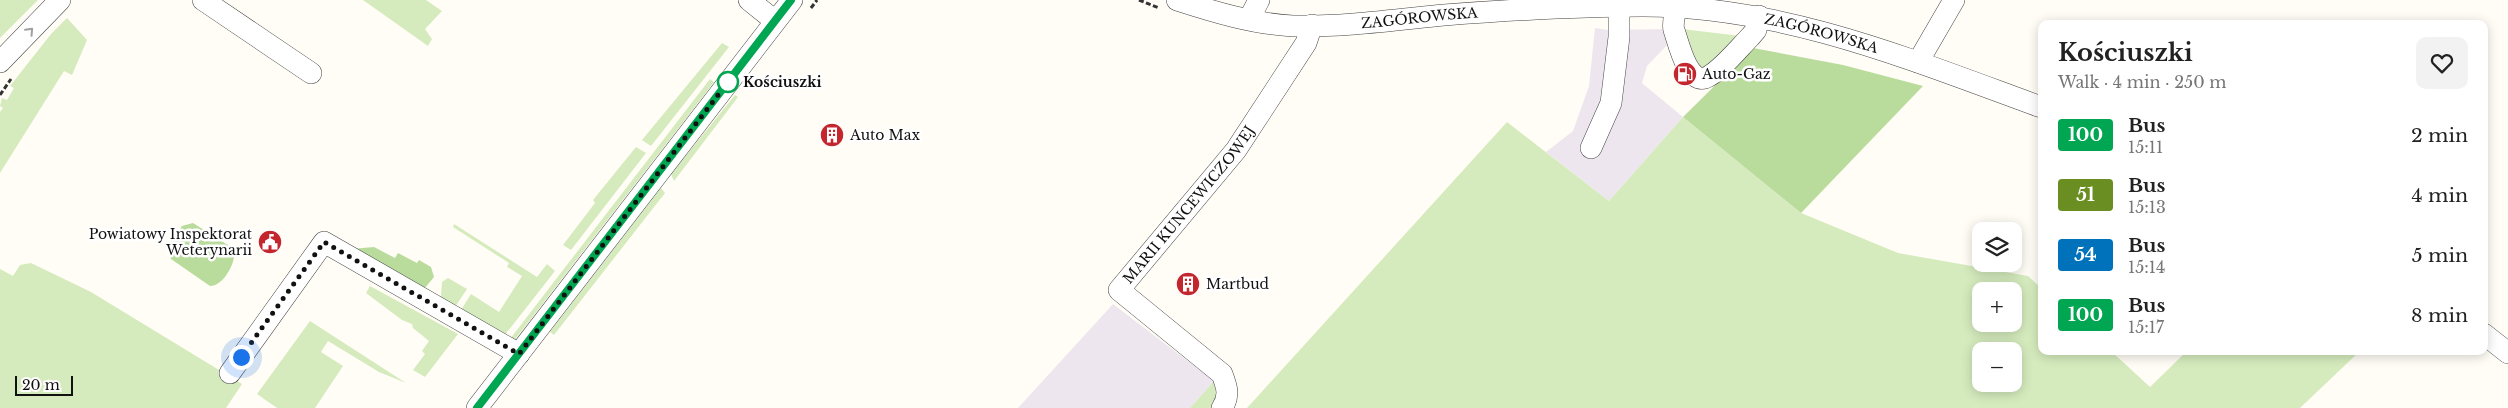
<!DOCTYPE html>
<meta charset="utf-8">
<style>
:root{--surface:#fff;--page:#f2f2f2;--text:#222;--muted:#767676}
body{margin:0;font-family:"Libre Baskerville",serif;background:var(--page);color:var(--text);height:100vh;display:flex;flex-direction:column;font-size:19px;white-space:nowrap}
*{box-sizing:border-box;margin:0}
p{font-size:16px;color:var(--muted)}
.icon{flex:none;width:28px;height:28px;fill:none;stroke:currentColor;stroke-width:2;stroke-linecap:round;stroke-linejoin:round}
.map{position:relative;flex:1;overflow:hidden}
.drawer{position:absolute;left:2038px;top:20px;width:450px;height:335px;display:flex;flex-direction:column;background:var(--surface);border-radius:10px;box-shadow:0 2px 12px #0003}
.drawer>*{flex:none}
.badge{padding:0 10px;border-radius:4px;font-size:18px;line-height:32px}
.tools{position:absolute;left:1972px;top:222px;display:grid;gap:10px}
.tools a{display:grid;place-items:center;width:50px;height:50px;border-radius:10px;background:var(--surface);box-shadow:0 2px 12px #0003;font-size:25px}
.scale{position:absolute;left:15px;bottom:12px;width:58px;box-sizing:border-box;padding-left:5px;border:2px solid #111;border-top:0;font-size:14px;line-height:18px;white-space:nowrap;color:#111;-webkit-text-stroke:4px #fff;paint-order:stroke}
.you{position:absolute;width:25px;height:25px;margin:-12px;border:4px solid #fff;border-radius:50%;background:#1a73e8;box-shadow:0 0 0 8px #1a73e833}
.map>.badge{position:absolute;translate:-50% -50%;box-shadow:0 0 0 2px #fff}
.round{display:grid;place-items:center;flex:none;width:52px;height:52px;border-radius:10px;background:var(--page)}
.overview{display:flex;align-items:center;justify-content:space-between;height:85px;padding:0 20px}
h1{font-size:24px;font-weight:700;line-height:38px}
ul{padding:0;list-style:none}
li{display:flex;align-items:center;gap:15px;height:60px;padding:0 20px}
li div{flex:1}
li b{display:block;font-size:19px}
li em{font-style:normal}
li .badge{min-width:55px;font-weight:700;text-align:center}
.map>svg:first-child{display:block}
.industrial{fill:#eee6ef}
.green{fill:#d5ebbd;fill-rule:evenodd}
.forest{fill:#b9dc9c}
.lines{fill:none;stroke-linecap:round;stroke-linejoin:round}
.minor-casing{stroke:#444;stroke-width:22}
.path{stroke:#333;stroke-width:3;stroke-dasharray:5 2.5;stroke-linecap:butt}
.minor{stroke:#fff;stroke-width:21}
.oneway{stroke:#a0a0a0}
.line-casing{stroke:#fff;stroke-width:11}
.line{stroke:#00a651;stroke-width:8}
.walk{stroke:#111;stroke-width:5;stroke-dasharray:0 9}
.stop-dot{fill:#fff;stroke:#00a651;stroke-width:2.5}
.labels{text-anchor:middle;dominant-baseline:central;stroke-width:5;stroke-linejoin:round;paint-order:stroke}
.street-label{font-size:14px;fill:#111;stroke:#fff}
.poi-label{font-size:14px;fill:#111;stroke:#fff;text-anchor:start}
.stop-label{font-size:14px;font-weight:bold;fill:#111;stroke:#fff;text-anchor:start}
</style>
<div class="map">
<svg width="2508" height="408" viewBox="0 0 2508 408">
<rect width="100%" height="100%" fill="#fffdf5"/>
<path class="industrial" d="M1595,28L1608,30L1667,29L1664,32L1672,40L1647,66L1642,83L1683,117L1609,201L1546,152L1573,131L1589,86Z
M1113,304L1214,381L1190,408H1018Z"/>
<path class="green" d="M0,0H38L0,38Z
M363,0H426L442,11L425,29L432,39L428,46Z
M67,18L87,40L72,75L64,71L0,173V112L3,108L0,106L2,98L7,100L14,88L10,86L51,34Z
M1681,29L1741,36L1716,60L1699,70Z
M722,43L729,47L651,146L642,140Z
M710,79L714,82L513,342L510,339Z
M735,95L738,97L674,181L671,174Z
M1683,117L1801,213L1898,253L2028,276L2041,288V351H2111L2150,387L2187,351H2360L2300,408H1247L1507,122L1609,201ZM1981,291H2014V324H1981ZM1981,351H2014V384H1981Z
M636,147L646,153L571,250L563,245L595,203L593,200Z
M661,188L665,193L554,335L550,332Z
M454,224L537,277L547,264L555,271L504,336L461,310L471,294L499,312L522,276L507,267L509,263L453,227Z
M31,263L91,292L242,384L226,408H0V269L13,276L20,265Z
M448,278L467,289L453,310L441,297L442,282Z
M370,286L458,334L425,377L413,370L425,354L422,351L429,341L413,328L412,324L402,320L366,293Z
M310,321L406,383L379,372L328,341L321,352L343,366L315,408H277L257,394Z
M1214,381L1216,396L1213,408H1190Z"/>
<path class="forest" d="M1753,48L1843,65L1923,86L1801,213L1683,117Z
M193,223L234,249C237,261 224,286 210,286L171,259L168,247L182,226Z
M374,247L395,258L398,253L417,263L419,260L431,267L434,277L424,289L351,249Z"/>
<g class="lines">
<g class="minor-casing">
<g id="minor">
<path d="M203,0L311,73"/>
<path d="M749,0L775,21"/>
<path id="s1" d="M1177,0C1214,12 1254,24 1293,26C1343,27 1394,20 1444,15C1510,10 1577,6 1643,6C1783,6 1912,60 2041,107"/>
<path d="M1676,7C1675,14 1672,24 1674,30C1678,41 1687,83 1705,78C1719,73 1739,48 1750,37L1756,30L1759,16"/>
<path d="M1249,19L1259,0"/>
<path d="M0,62L60,0"/>
<path d="M1918,62L1954,0"/>
<path d="M1591,148L1611,103L1619,37V6"/>
<path d="M2484,334L2508,353"/>
<path d="M230,373L324,242L519,354"/>
<path d="M477,408L792,0"/>
<path id="s2" d="M1222,408C1230,396 1227,387 1222,374L1119,290L1236,150L1306,43L1312,25"/>
</g>
</g>
<path class="path" d="M1139,0L1159,8
M811,8L817,0
M0,95L11,79"/>
<use href="#minor" class="minor"/>
</g>
<defs><path id="oneway-chevron" d="M-2-3.5L2.5 0L-2 3.5" fill="none" stroke-width="1.6" stroke-linecap="round" stroke-linejoin="round" transform="scale(1.25)"/></defs>
<use class="oneway" href="#oneway-chevron" transform="translate(30 31) rotate(-47)"/>
<g class="lines">
<g class="line-casing">
<path id="line" d="M477,408L791,0"/>
</g>
<use href="#line" class="line"/>
<path class="walk" d="M241,357L324,242L519,354L728,82"/>
</g>
<defs>
<g id="fuel-disc" transform="scale(1.25)"><circle r="9.5" fill="#c4262e" stroke="#fff"/><path d="M-5.5-6h7V0h2V4h1.3V-2.5L3-4.5l.8-.8L6-3V5H2.5V1h-1V6h-7ZM-4.2-4.7v3.2H.2V-4.7Z" fill="#fff"/></g>
<g id="building-disc" transform="scale(1.25)"><circle r="9.5" fill="#c4262e" stroke="#fff"/><path d="M-4-6H4V6H1V3H-1V6H-4ZM-2.5-4.3h1.7v1.8h-1.7ZM.8-4.3h1.7v1.8H.8ZM-2.5-1h1.7V.8h-1.7ZM.8-1h1.7V.8H.8Z" fill="#fff"/></g>
<g id="civic-disc" transform="scale(1.25)"><circle r="9.5" fill="#c4262e" stroke="#fff"/><path d="M-.6-6.5H3V-4.5H.6V-3L4-1V1h2V6H-6V1h2V-1L-.6-3ZM-1.2 2.5V6h2.4V2.5Z" fill="#fff"/></g>
</defs>
<g fill-rule="evenodd">
<use href="#fuel-disc" x="1685" y="74"/>
<use href="#building-disc" x="832" y="135"/>
<use href="#civic-disc" x="270" y="242"/>
<use href="#building-disc" x="1188" y="284"/>
</g>
<circle class="stop-dot" cx="728" cy="82" r="10"/>
<g class="labels">
<g class="street-label">
<text stroke="none"><textPath href="#s1" startOffset="246">ZAGÓROWSKA</textPath></text>
<text stroke="none"><textPath href="#s1" startOffset="651">ZAGÓROWSKA</textPath></text>
<text stroke="none"><textPath href="#s2" startOffset="279">MARII KUNCEWICZOWEJ</textPath></text>
</g>
<g class="poi-label">
<text x="1702" y="74">Auto-Gaz</text>
<text x="850" y="135">Auto Max</text>
<text x="252" y="234" text-anchor="end">Powiatowy Inspektorat<tspan x="252" dy="16">Weterynarii</tspan></text>
<text x="1206" y="284">Martbud</text>
</g>
<g class="stop-label">
<text x="743" y="82">Kościuszki</text>
</g>
</g>
</svg>
<div class="tools">
<a><svg class="icon" aria-label="layers" viewBox="0 0 24 24"><path d="M12 4l9 5-9 5-9-5zM3 14l9 5 9-5"/></svg></a>
<a>+</a>
<a>−</a>
</div>
<div class="scale">20 m</div>
<div class="you" style="left:241px;top:357px"></div>
<section class="drawer">
<div class="overview"><div><h1>Kościuszki</h1><p>Walk · 4 min · 250 m</p></div><a class="round"><svg class="icon" aria-label="heart" viewBox="0 0 24 24"><path d="M12 20l-8-8c-3-5 5-10 8-4 3-6 11-1 8 4z"/></svg></a></div>
<ul>
<li><span class="badge" style="background:#00a651;color:#fff">100</span><div><b>Bus</b><p>15:11</p></div><em>2 min</em></li>
<li><span class="badge" style="background:#6b8e23;color:#fff">51</span><div><b>Bus</b><p>15:13</p></div><em>4 min</em></li>
<li><span class="badge" style="background:#0072bc;color:#fff">54</span><div><b>Bus</b><p>15:14</p></div><em>5 min</em></li>
<li><span class="badge" style="background:#00a651;color:#fff">100</span><div><b>Bus</b><p>15:17</p></div><em>8 min</em></li>
</ul>
</section>
</div>
